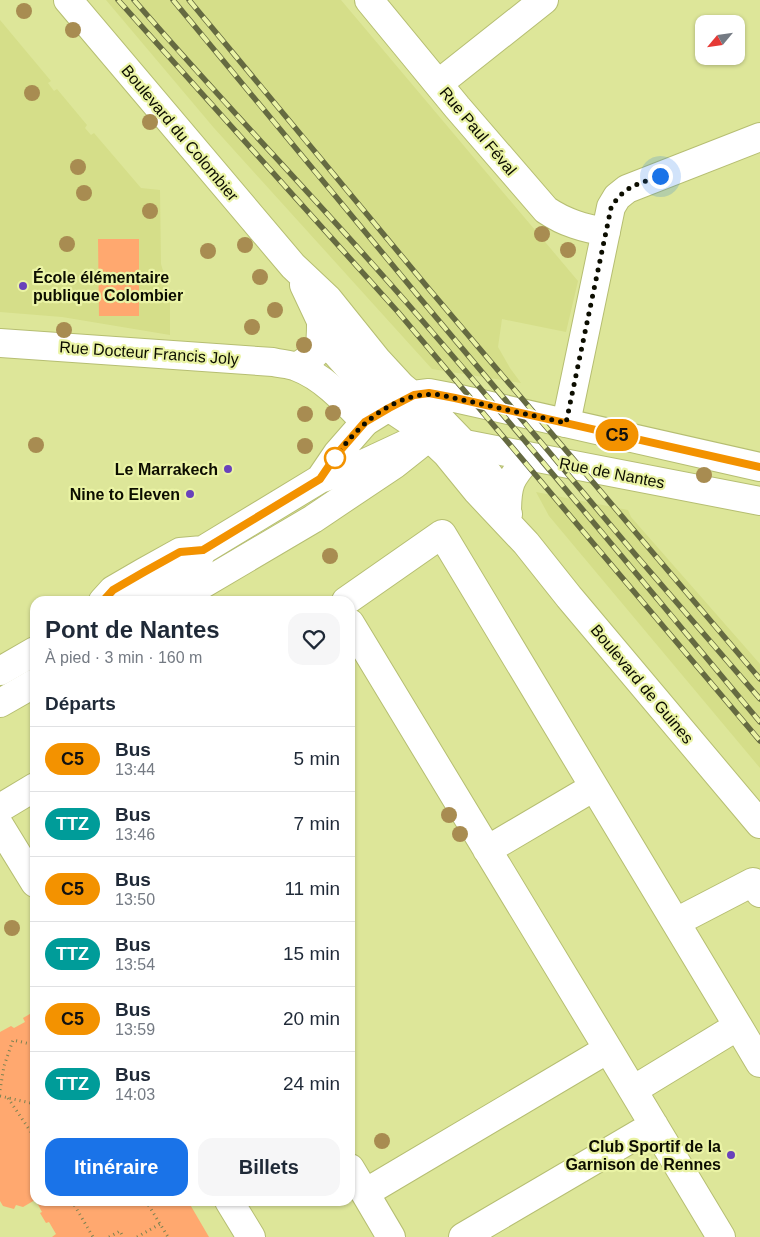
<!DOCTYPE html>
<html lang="fr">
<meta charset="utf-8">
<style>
:root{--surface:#fff;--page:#f6f6f7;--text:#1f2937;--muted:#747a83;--line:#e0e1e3;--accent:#1a73e8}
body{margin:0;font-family:Arial,sans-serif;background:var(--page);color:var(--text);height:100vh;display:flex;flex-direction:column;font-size:19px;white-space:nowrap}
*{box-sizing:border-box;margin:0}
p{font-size:16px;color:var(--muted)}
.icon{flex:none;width:28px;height:28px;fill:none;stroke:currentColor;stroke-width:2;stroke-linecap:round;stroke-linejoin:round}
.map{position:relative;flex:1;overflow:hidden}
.side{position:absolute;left:30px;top:596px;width:325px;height:610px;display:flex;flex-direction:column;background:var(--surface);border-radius:15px;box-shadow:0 1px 4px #0004}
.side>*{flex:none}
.badge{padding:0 10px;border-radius:16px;font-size:18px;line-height:32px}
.needle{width:32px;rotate:241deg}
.fabs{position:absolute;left:695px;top:15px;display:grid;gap:10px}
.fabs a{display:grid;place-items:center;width:50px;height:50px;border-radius:10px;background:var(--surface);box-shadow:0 1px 4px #0004;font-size:25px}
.you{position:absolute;width:25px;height:25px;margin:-12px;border:4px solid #fff;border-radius:50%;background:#1a73e8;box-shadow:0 0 0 8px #1a73e833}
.map>.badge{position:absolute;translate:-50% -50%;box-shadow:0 0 0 2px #fff}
h2{padding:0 15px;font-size:19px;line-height:45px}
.round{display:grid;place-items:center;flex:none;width:52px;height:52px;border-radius:15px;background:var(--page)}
.head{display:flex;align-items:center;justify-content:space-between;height:85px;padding:0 15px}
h1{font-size:24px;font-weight:800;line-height:38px}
.button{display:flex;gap:10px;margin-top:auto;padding:10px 15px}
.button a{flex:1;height:58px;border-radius:15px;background:var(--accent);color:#fff;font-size:20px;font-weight:800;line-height:58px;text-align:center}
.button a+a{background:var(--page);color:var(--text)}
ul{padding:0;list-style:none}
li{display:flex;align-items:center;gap:15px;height:65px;padding:0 15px;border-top:1px solid var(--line)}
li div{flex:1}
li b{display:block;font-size:19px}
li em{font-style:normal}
li .badge{min-width:55px;font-weight:700;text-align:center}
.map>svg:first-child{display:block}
.built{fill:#d5de89}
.green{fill:#ffa86f}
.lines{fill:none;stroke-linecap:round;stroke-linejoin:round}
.minor-casing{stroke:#b6be72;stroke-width:30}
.major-casing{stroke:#b6be72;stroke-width:30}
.path{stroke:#7c8252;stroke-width:3;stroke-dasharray:1 4;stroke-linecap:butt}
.minor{stroke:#fff;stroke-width:28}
.major{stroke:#fff;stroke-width:28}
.rail-casing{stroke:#656a41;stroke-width:5.5}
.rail{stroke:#eaf3a5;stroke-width:4;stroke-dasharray:11;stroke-linecap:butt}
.tree{fill:#a88c51}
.line-casing{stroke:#fff;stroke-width:11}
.line{stroke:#f39200;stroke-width:8}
.walk{stroke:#0c0d00;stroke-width:5;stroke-dasharray:0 9}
.poi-dot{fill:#6942bb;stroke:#eaf3a5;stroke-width:2}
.stop-dot{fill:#fff;stroke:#f39200;stroke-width:2.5}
.labels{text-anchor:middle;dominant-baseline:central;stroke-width:4.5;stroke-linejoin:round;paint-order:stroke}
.street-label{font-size:16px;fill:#0c0d00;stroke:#eaf3a5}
.poi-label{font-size:16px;font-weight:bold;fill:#0c0d00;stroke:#eaf3a5;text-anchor:end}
</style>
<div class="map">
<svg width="760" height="1237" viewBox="0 0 760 1237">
<rect width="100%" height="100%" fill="#dde699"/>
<path class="built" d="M106,0H341L578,281L566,332L502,319L498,347L510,368L521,383L432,369L214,128Z
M0,20L51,81L48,83L54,91L57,89L87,125L85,128L91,135L94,133L141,188L160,190L161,264L170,294V335L62,317L0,312Z
M536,492L628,510L631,517L760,664V768L549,516Z"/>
<path class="green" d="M98,239H139V316H99Z
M35,1011V1200L23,1207L16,1205L14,1209L3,1206L0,1201V1032L11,1026L14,1028L25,1022L23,1018Z
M36,1201H188L209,1237H52L56,1234L49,1222L46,1223L40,1213L42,1212Z"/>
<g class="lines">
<g class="minor-casing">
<path id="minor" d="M369,0L457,107L546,210C565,223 584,228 606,232
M438,84L544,0
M0,343L273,362C281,364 290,364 297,367C324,377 346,402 365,422
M297,367C320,352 321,351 321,324
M566,423L611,207L617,197L627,189L760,137
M464,444L475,456L494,482L508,514
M507,513C507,484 510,478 529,457
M174,601L313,519L395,464L429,437L446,453L477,491L526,543L569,597L760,824
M346,601L442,534L738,1026L633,1090
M350,623L608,1049L365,1193L350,1168
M0,703L35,683
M0,808L35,787
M0,826L35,883
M487,850L594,787
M676,922L753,882L760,893
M738,1026L760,1063
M608,1049L721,1237
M365,1193L391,1237
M229,1201L251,1237
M463,1237L654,1125"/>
</g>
<g class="major-casing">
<path id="major" d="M68,0L293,266L328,299L377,360L401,386L435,414L464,444
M304,285L336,353L378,400L408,420L429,437L760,501
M320,479L337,454L365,422L389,407L413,395L429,393L455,398L760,467
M103,601L113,590L144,572L180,552L203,550L320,479L365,463L408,443L429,437
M142,601L192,570L203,550
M0,671L35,651"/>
</g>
<path class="path" d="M0,1090L4,1066L13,1040L35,1045
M0,1096L35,1104
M8,1098L35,1138
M72,1201L93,1237
M146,1201L168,1237
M109,1237L120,1231L123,1237
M137,1237L160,1224"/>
<use href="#minor" class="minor"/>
<use href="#major" class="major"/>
<g class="rail-casing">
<path id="rail" d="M118,0L398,312L760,741
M134,0C223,103 318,201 407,303C527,441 643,582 760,722
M173,0L419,297L634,553L760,699
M189,0L429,289L760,679"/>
</g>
<use href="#rail" class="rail"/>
</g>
<g class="tree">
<circle cx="24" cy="11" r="8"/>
<circle cx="73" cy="30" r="8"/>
<circle cx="32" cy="93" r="8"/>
<circle cx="150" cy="122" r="8"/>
<circle cx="78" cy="167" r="8"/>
<circle cx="84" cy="193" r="8"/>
<circle cx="150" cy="211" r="8"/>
<circle cx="542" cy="234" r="8"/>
<circle cx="67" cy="244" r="8"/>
<circle cx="245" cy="245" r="8"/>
<circle cx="568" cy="250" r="8"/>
<circle cx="208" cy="251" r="8"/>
<circle cx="260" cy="277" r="8"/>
<circle cx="275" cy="310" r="8"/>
<circle cx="252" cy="327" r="8"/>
<circle cx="64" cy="330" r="8"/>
<circle cx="304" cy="345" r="8"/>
<circle cx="333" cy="413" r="8"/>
<circle cx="305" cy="414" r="8"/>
<circle cx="36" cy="445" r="8"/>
<circle cx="305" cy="446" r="8"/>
<circle cx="704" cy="475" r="8"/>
<circle cx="330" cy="556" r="8"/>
<circle cx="449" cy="815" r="8"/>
<circle cx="460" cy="834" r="8"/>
<circle cx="12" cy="928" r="8"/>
<circle cx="382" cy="1141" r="8"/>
</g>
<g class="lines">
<g class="line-casing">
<path id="line" d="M103,601L113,590L144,572L180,552L203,550L320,479L337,454L365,422L389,408L414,395L429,393L455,398L760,467"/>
</g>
<use href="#line" class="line"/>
<path class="walk" d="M335,458C358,424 398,389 441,395L566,423L611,208C623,186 639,184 660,176"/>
</g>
<g class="poi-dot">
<circle cx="23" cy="286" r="5"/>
<circle cx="228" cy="469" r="5"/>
<circle cx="190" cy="494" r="5"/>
<circle cx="731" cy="1155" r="5"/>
</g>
<circle class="stop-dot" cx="335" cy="458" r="10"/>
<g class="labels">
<g class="street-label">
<text transform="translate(478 131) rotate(50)">Rue Paul Féval</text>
<text transform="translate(180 133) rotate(50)">Boulevard du Colombier</text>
<text transform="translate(149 353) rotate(4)">Rue Docteur Francis Joly</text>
<text transform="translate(612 473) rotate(11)">Rue de Nantes</text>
<text transform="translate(642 684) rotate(50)">Boulevard de Guines</text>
</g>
<g class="poi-label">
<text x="33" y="277" text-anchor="start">École élémentaire<tspan x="33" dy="18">publique Colombier</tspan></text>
<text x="218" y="469">Le Marrakech</text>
<text x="180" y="494">Nine to Eleven</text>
<text x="721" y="1146">Club Sportif de la<tspan x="721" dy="18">Garnison de Rennes</tspan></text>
</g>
</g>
</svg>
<div class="fabs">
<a><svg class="needle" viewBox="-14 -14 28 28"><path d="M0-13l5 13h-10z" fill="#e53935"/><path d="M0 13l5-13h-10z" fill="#747a83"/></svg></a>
</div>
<div class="you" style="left:660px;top:176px"></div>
<b class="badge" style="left:617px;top:435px;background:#f39200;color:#111">C5</b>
<section class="side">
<div class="head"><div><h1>Pont de Nantes</h1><p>À pied · 3 min · 160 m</p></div><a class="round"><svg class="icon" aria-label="heart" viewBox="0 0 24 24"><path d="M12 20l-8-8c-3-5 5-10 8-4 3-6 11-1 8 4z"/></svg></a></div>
<h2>Départs</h2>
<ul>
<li><span class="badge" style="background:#f39200;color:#111">C5</span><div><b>Bus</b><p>13:44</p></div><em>5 min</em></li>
<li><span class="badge" style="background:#009c99;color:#fff">TTZ</span><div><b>Bus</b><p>13:46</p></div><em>7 min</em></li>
<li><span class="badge" style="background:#f39200;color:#111">C5</span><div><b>Bus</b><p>13:50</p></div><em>11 min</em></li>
<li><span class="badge" style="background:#009c99;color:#fff">TTZ</span><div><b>Bus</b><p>13:54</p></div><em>15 min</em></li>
<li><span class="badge" style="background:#f39200;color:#111">C5</span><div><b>Bus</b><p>13:59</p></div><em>20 min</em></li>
<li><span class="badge" style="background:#009c99;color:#fff">TTZ</span><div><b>Bus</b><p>14:03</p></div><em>24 min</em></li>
</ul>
<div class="button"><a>Itinéraire</a><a>Billets</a></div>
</section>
</div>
